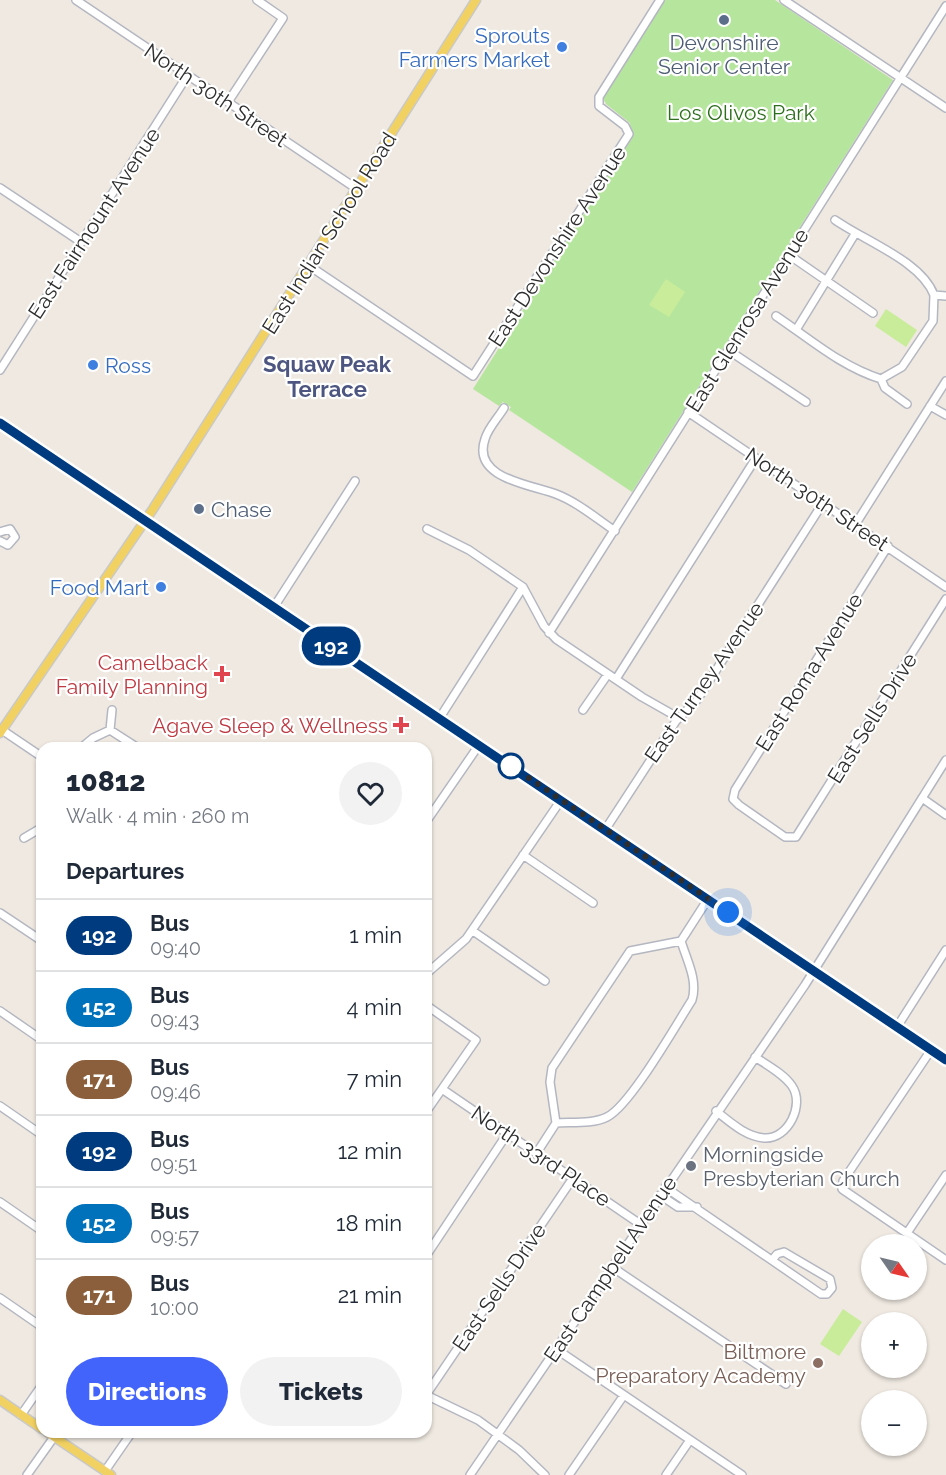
<!DOCTYPE html>
<meta charset="utf-8">
<style>
:root{--surface:#fff;--page:#f2f2f3;--text:#1f2937;--muted:#747a83;--line:#e0e1e3;--accent:#4264fb}
body{margin:0;font-family:Raleway,sans-serif;background:var(--page);color:var(--text);height:100vh;display:flex;flex-direction:column;font-size:22px;white-space:nowrap}
*{box-sizing:border-box;margin:0}
p{font-size:20px;color:var(--muted)}
.icon{flex:none;width:33px;height:33px;fill:none;stroke:currentColor;stroke-width:2;stroke-linecap:round;stroke-linejoin:round}
.map{position:relative;flex:1;overflow:hidden}
.panel{position:absolute;left:36px;top:742px;width:396px;height:696px;display:flex;flex-direction:column;background:var(--surface);border-radius:18px;box-shadow:0 2px 4px #0004}
.panel>*{flex:none}
.badge{padding:0 12px;border-radius:20px;font-size:21px;line-height:39px}
.needle{width:39px;rotate:124deg}
.tools{position:absolute;left:861px;top:1234px;display:grid;gap:12px}
.tools a{display:grid;place-items:center;width:66px;height:66px;border-radius:50%;background:var(--surface);box-shadow:0 2px 4px #0004;font-size:30px}
.you{position:absolute;width:30px;height:30px;margin:-15px;border:4px solid #fff;border-radius:50%;background:#1a73e8;box-shadow:0 0 0 9px #1a73e833}
.map>.badge{position:absolute;translate:-50% -50%;box-shadow:0 0 0 3px #fff}
h2{padding:0 30px;font-size:22px;line-height:54px}
.round{display:grid;place-items:center;flex:none;width:63px;height:63px;border-radius:32px;background:var(--page)}
.head{display:flex;align-items:center;justify-content:space-between;height:102px;padding:0 30px}
h1{font-size:28px;font-weight:800;line-height:45px}
.button{display:flex;gap:12px;margin-top:auto;padding:12px 30px}
.button a{flex:1;height:69px;border-radius:36px;background:var(--accent);color:#fff;font-size:24px;font-weight:800;line-height:69px;text-align:center}
.button a+a{background:var(--page);color:var(--text)}
ul{padding:0;list-style:none}
li{display:flex;align-items:center;gap:18px;height:72px;padding:0 30px;border-top:2px solid var(--line)}
li div{flex:1}
li b{display:block;font-size:22px}
li em{font-style:normal}
li .badge{min-width:66px;font-weight:700;text-align:center}
.map>svg:first-child{display:block}
.green{fill:#b6e59e}
.pitch{fill:#c9ec9a}
.lines{fill:none;stroke-linecap:round;stroke-linejoin:round}
.minor-casing{stroke:#b4b7c1;stroke-width:10}
.major-casing{stroke:#c9c9c9;stroke-width:11}
.minor{stroke:#fff;stroke-width:7}
.major{stroke:#f2d163;stroke-width:8}
.line-casing{stroke:#fff;stroke-width:14}
.line{stroke:#003b80;stroke-width:9}
.walk{stroke:#2e2e2e;stroke-width:6;stroke-dasharray:0 10.8}
.service-dot{fill:#5c6f8a;stroke:#fff;stroke-width:2}
.shop-dot{fill:#3f7fe0;stroke:#fff;stroke-width:2}
.health-dot{fill:#e0444e;stroke:#fff;stroke-width:2}
.stop-dot{fill:#fff;stroke:#003b80;stroke-width:3}
.worship-dot{fill:#6b7280;stroke:#fff;stroke-width:2}
.education-dot{fill:#8d6e63;stroke:#fff;stroke-width:2}
.labels{text-anchor:middle;dominant-baseline:central;stroke-width:4.5;stroke-linejoin:round;paint-order:stroke}
.shop-label{font-size:21px;fill:#366cbe;stroke:#fff;text-anchor:end}
.service-label{font-size:21px;fill:#4e5e75;stroke:#fff}
.street-label{font-size:21px;fill:#2e2e2e;stroke:#fff}
.park-label{font-size:21px;fill:#2c6e1b;stroke:#fff}
.health-label{font-size:21px;fill:#be3a42;stroke:#fff;text-anchor:end}
.worship-label{font-size:21px;fill:#5b616d;stroke:#fff;text-anchor:start}
.education-label{font-size:21px;fill:#785e54;stroke:#fff;text-anchor:end}
.neighbourhood-label{font-size:22px;font-weight:bold;fill:#4d5680;stroke:#fff}
</style>
<div class="map">
<svg width="946" height="1475" viewBox="0 0 946 1475">
<rect width="100%" height="100%" fill="#efe9e1"/>
<path class="green" d="M665,0H775L893,80L632,492L509,410L511,407L503,402L499,406L473,389L631,139L630,123L606,104L603,98Z"/>
<path class="pitch" d="M666,279L685,292L669,317L649,305Z
M886,309L917,330L906,347L875,326Z
M843,1309L862,1322L839,1356L820,1344Z"/>
<g class="lines">
<g class="minor-casing">
<path id="minor" d="M76,0L357,189
M784,0L946,108
M228,102L283,18L257,0
M0,188L81,242
M835,220C865,241 921,261 934,295L946,296
M789,255L873,313
M308,265L473,376L629,134L625,126L599,106V97L660,0
M776,316C810,339 842,367 881,379
M796,330L855,234
M728,350L806,402
M0,370L187,76
M881,379L902,367L933,321L934,295
M881,379L885,388L907,404
M930,406L946,415
M504,408C498,418 488,428 485,439C471,479 533,485 556,494C577,502 596,518 615,531
M688,412L946,587
M855,525L946,381
M427,529L469,550L523,587L544,626L556,639L642,697L679,718
M0,532L10,529L15,537L8,545L0,541
M888,546L735,790L733,799L739,805L785,837H796L946,599
M274,607L355,481
M549,633L946,6
M616,679L756,458
M583,710L608,674
M439,719L523,587
M2,730L42,757
M110,730L112,710
M81,748L93,738L110,730L138,748
M922,798L946,815
M42,813V828
M426,822L479,745
M605,830L676,721L697,700L823,503
M24,838L41,828
M523,855L593,903
M0,913L42,941
M473,931L545,981
M426,974L466,939L561,800
M426,1005L476,1040L426,1112
M0,1011L42,1040
M897,1027L946,950
M931,1050L843,1181L842,1189L946,1260
M442,1089L640,1224
M0,1106L42,1135
M716,1111C730,1122 746,1137 765,1138C788,1139 805,1105 792,1086C784,1074 767,1065 755,1057
M556,1123C572,1122 593,1124 607,1117C630,1106 676,1025 692,1000C698,980 687,961 681,941
M536,1154L556,1123L550,1082L552,1068L630,951L681,941L708,899
M665,1187L821,1294H827L832,1288L830,1279L784,1252L777,1254L773,1259
M660,1195L678,1207H697
M0,1202L42,1231
M907,1233L946,1175
M426,1256L507,1134
M612,1267L786,1384
M0,1298L42,1327
M556,1349L742,1475
M426,1395L573,1178
M426,1395L478,1420L519,1450L545,1475
M21,1415L42,1385
M105,1471L132,1432
M27,1475L54,1437
M470,1475L805,985L946,760
M569,1475L624,1395
M666,1475L690,1440"/>
</g>
<g class="major-casing">
<path id="major" d="M0,423L946,1060
M0,733L153,509L476,0
M0,1400L42,1429
M47,1432L111,1475"/>
</g>
<use href="#minor" class="minor"/>
<use href="#major" class="major"/>
</g>
<g class="lines">
<g class="line-casing">
<path id="line" d="M0,423L946,1060"/>
</g>
<use href="#line" class="line"/>
<path class="walk" d="M511,766L728,912"/>
</g>
<g class="service-dot">
<circle cx="724" cy="20" r="6"/>
<circle cx="199" cy="509" r="6"/>
</g>
<g class="shop-dot">
<circle cx="562" cy="47" r="6"/>
<circle cx="93" cy="365" r="6"/>
<circle cx="161" cy="587" r="6"/>
</g>
<g class="health-dot">
<path d="M219 665h6v6h6v6h-6v6h-6v-6h-6v-6h6z"/>
<path d="M398 716h6v6h6v6h-6v6h-6v-6h-6v-6h6z"/>
</g>
<circle class="stop-dot" cx="511" cy="766" r="12"/>
<circle class="worship-dot" cx="691" cy="1166" r="6"/>
<circle class="education-dot" cx="818" cy="1363" r="6"/>
<g class="labels">
<g class="shop-label">
<text x="550" y="35">Sprouts<tspan x="550" dy="24">Farmers Market</tspan></text>
<text x="105" y="365" text-anchor="start">Ross</text>
<text x="149" y="587">Food Mart</text>
</g>
<g class="service-label">
<text x="724" y="42">Devonshire<tspan x="724" dy="24">Senior Center</tspan></text>
<text x="211" y="509" text-anchor="start">Chase</text>
</g>
<g class="street-label">
<text transform="translate(216 95) rotate(34)">North 30th Street</text>
<text transform="translate(94 223) rotate(-57)">East Fairmount Avenue</text>
<text transform="translate(329 233) rotate(-58)">East Indian School Road</text>
<text transform="translate(557 246) rotate(-57)">East Devonshire Avenue</text>
<text transform="translate(747 320) rotate(-58)">East Glenrosa Avenue</text>
<text transform="translate(817 499) rotate(34)">North 30th Street</text>
<text transform="translate(809 672) rotate(-58)">East Roma Avenue</text>
<text transform="translate(704 682) rotate(-55)">East Turney Avenue</text>
<text transform="translate(872 718) rotate(-58)">East Sells Drive</text>
<text transform="translate(541 1156) rotate(34)">North 33rd Place</text>
<text transform="translate(610 1269) rotate(-56)">East Campbell Avenue</text>
<text transform="translate(499 1287) rotate(-56)">East Sells Drive</text>
</g>
<g class="park-label">
<text x="741" y="112">Los Olivos Park</text>
</g>
<g class="health-label">
<text x="208" y="662">Camelback<tspan x="208" dy="24">Family Planning</tspan></text>
<text x="388" y="725">Agave Sleep &amp; Wellness</text>
</g>
<g class="worship-label">
<text x="703" y="1154">Morningside<tspan x="703" dy="24">Presbyterian Church</tspan></text>
</g>
<g class="education-label">
<text x="806" y="1351">Biltmore<tspan x="806" dy="24">Preparatory Academy</tspan></text>
</g>
<g class="neighbourhood-label">
<text x="327" y="364">Squaw Peak<tspan x="327" dy="25">Terrace</tspan></text>
</g>
</g>
</svg>
<div class="tools">
<a><svg class="needle" viewBox="-14 -14 28 28"><path d="M0-13l5 13h-10z" fill="#e53935"/><path d="M0 13l5-13h-10z" fill="#747a83"/></svg></a>
<a>+</a>
<a>−</a>
</div>
<div class="you" style="left:728px;top:912px"></div>
<b class="badge" style="left:331px;top:646px;background:#003b80;color:#fff">192</b>
<section class="panel">
<div class="head"><div><h1>10812</h1><p>Walk · 4 min · 260 m</p></div><a class="round"><svg class="icon" aria-label="heart" viewBox="0 0 24 24"><path d="M12 20l-8-8c-3-5 5-10 8-4 3-6 11-1 8 4z"/></svg></a></div>
<h2>Departures</h2>
<ul>
<li><span class="badge" style="background:#003b80;color:#fff">192</span><div><b>Bus</b><p>09:40</p></div><em>1 min</em></li>
<li><span class="badge" style="background:#0072bc;color:#fff">152</span><div><b>Bus</b><p>09:43</p></div><em>4 min</em></li>
<li><span class="badge" style="background:#8b5e3c;color:#fff">171</span><div><b>Bus</b><p>09:46</p></div><em>7 min</em></li>
<li><span class="badge" style="background:#003b80;color:#fff">192</span><div><b>Bus</b><p>09:51</p></div><em>12 min</em></li>
<li><span class="badge" style="background:#0072bc;color:#fff">152</span><div><b>Bus</b><p>09:57</p></div><em>18 min</em></li>
<li><span class="badge" style="background:#8b5e3c;color:#fff">171</span><div><b>Bus</b><p>10:00</p></div><em>21 min</em></li>
</ul>
<div class="button"><a>Directions</a><a>Tickets</a></div>
</section>
</div>
